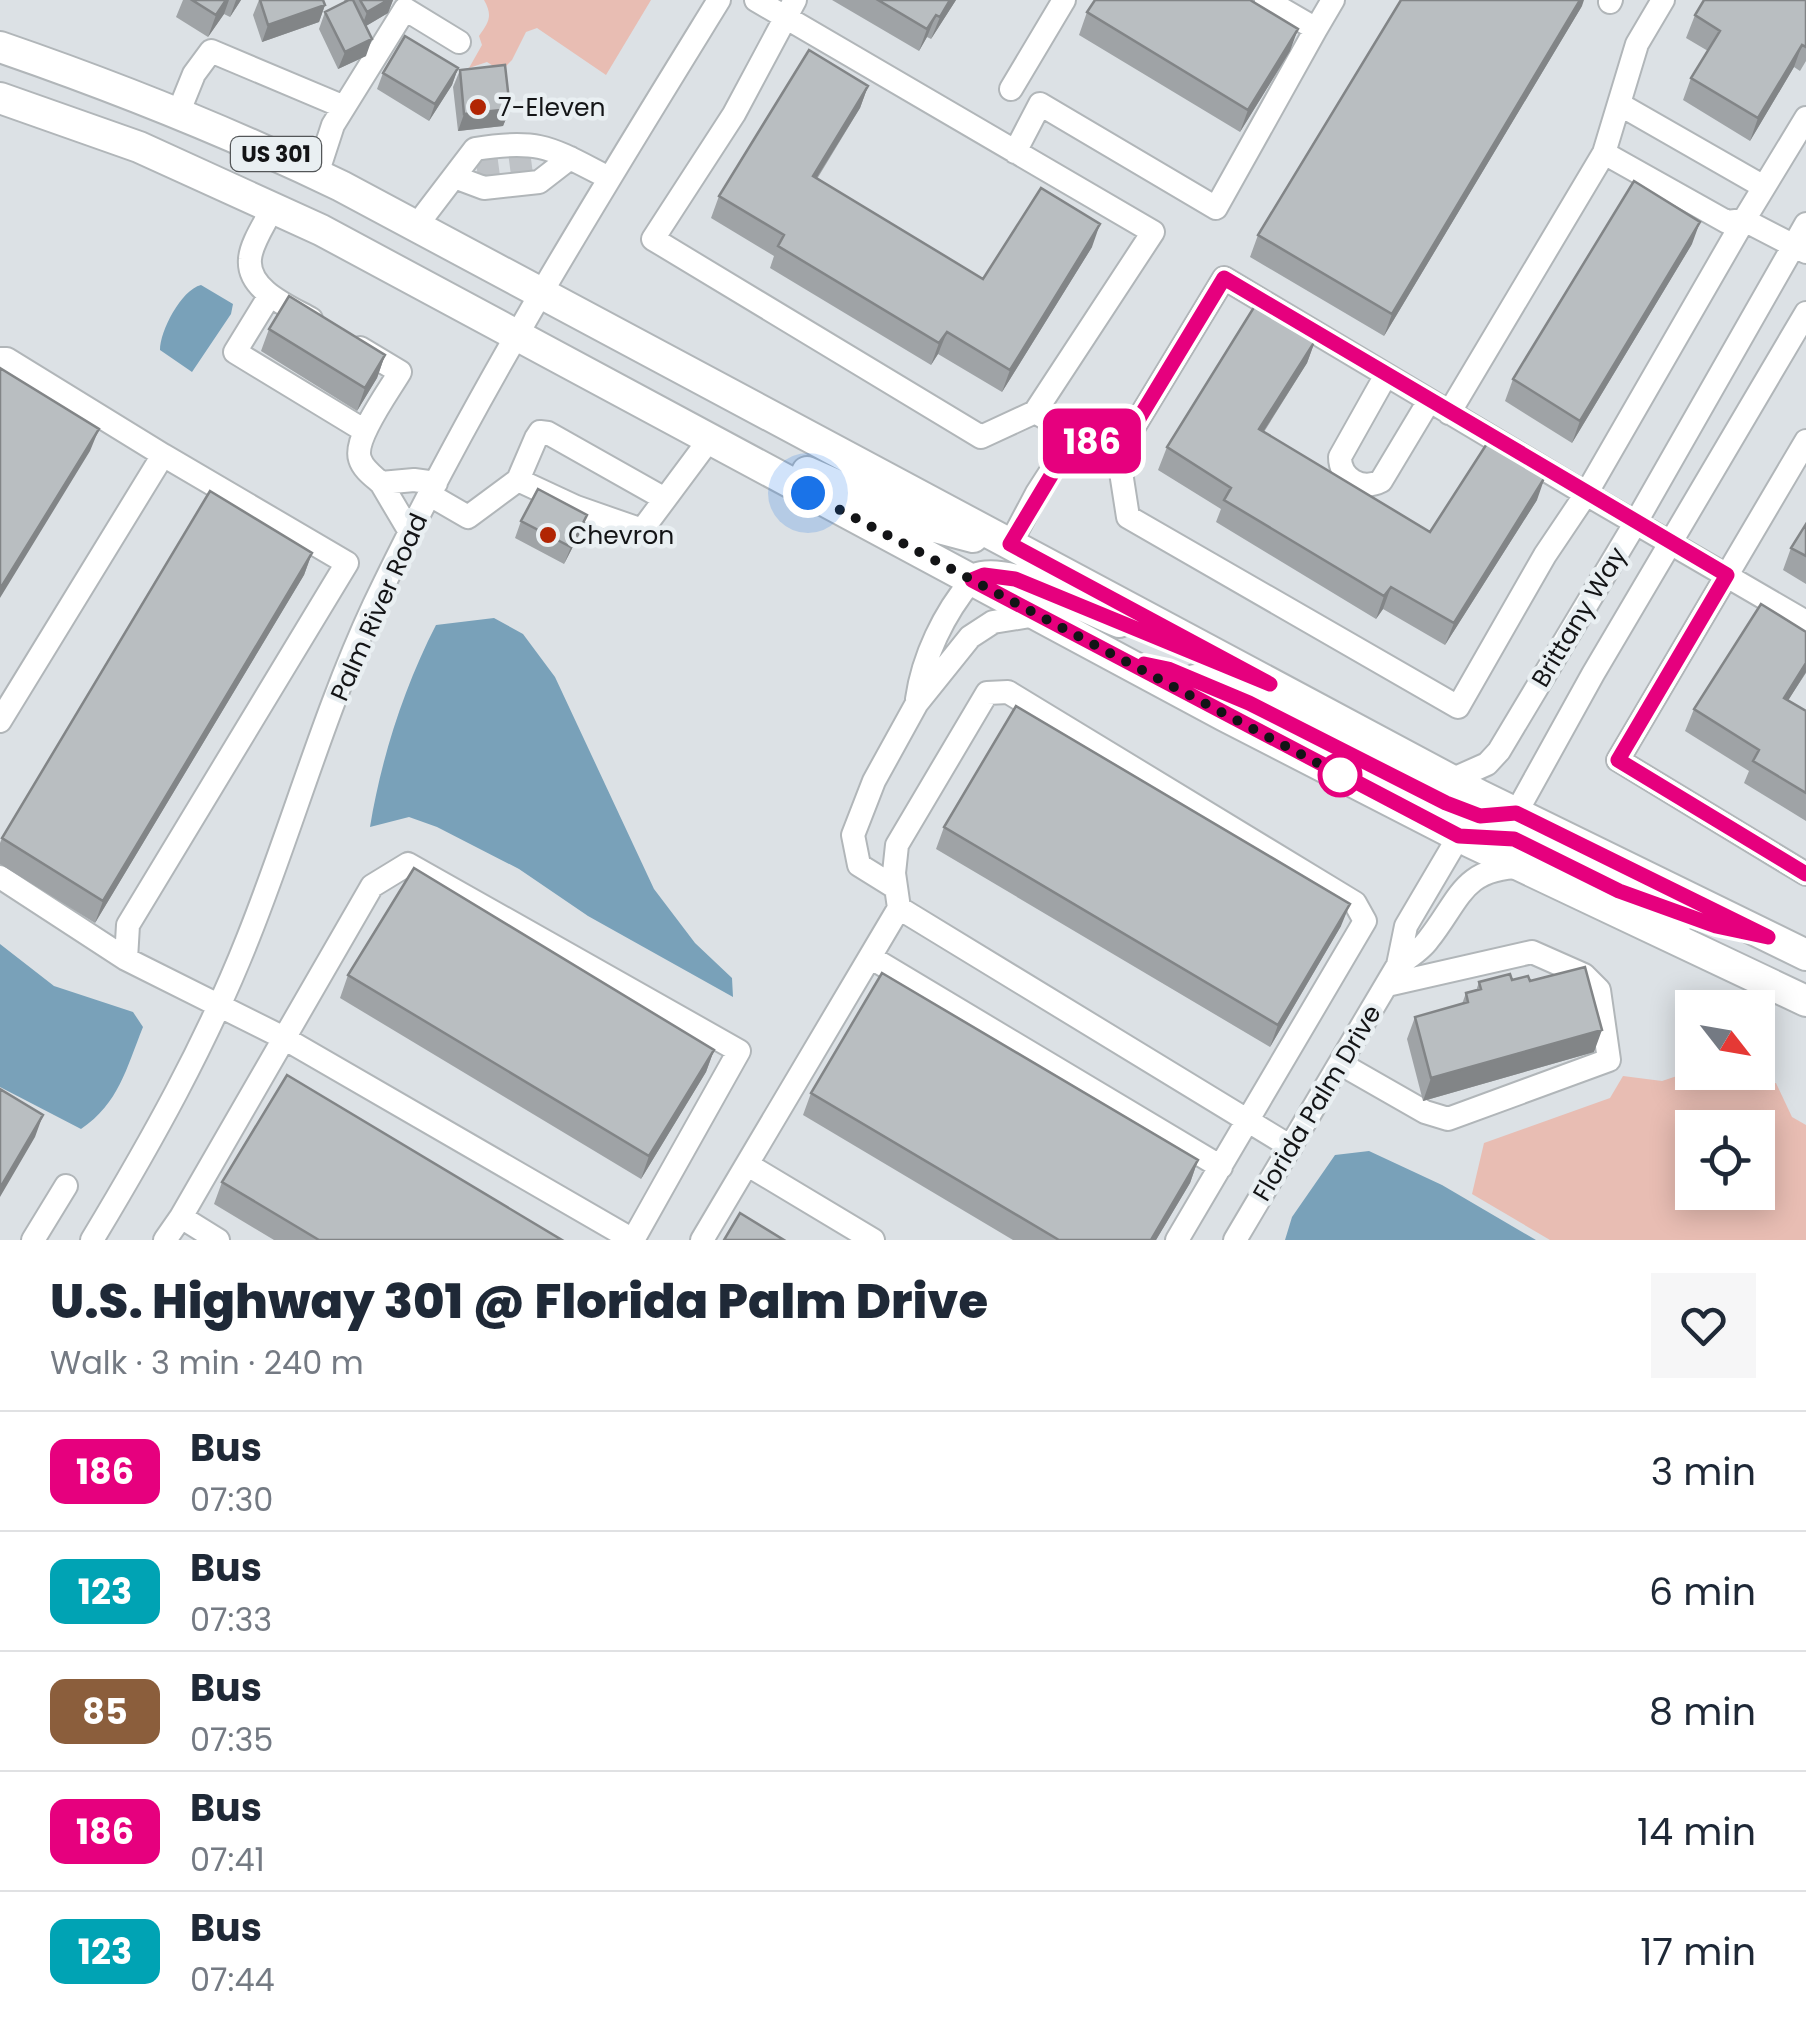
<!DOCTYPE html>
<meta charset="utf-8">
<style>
:root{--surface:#fff;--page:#f6f6f7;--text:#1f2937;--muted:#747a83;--line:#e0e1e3}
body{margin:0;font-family:Poppins,sans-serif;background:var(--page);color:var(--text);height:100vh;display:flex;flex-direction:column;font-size:38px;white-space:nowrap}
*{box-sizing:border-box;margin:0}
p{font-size:32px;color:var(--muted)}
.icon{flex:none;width:55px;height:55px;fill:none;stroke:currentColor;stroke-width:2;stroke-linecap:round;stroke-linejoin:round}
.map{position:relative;height:1240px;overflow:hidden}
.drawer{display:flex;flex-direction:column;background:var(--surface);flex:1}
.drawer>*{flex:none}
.badge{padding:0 20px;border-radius:15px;font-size:35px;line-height:65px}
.needle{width:65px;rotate:121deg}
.buttons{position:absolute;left:1675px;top:990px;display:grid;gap:20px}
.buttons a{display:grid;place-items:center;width:100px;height:100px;border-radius:0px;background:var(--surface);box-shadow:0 5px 25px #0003;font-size:50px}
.you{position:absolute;width:50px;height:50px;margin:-25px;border:8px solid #fff;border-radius:50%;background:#1a73e8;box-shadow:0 0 0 15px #1a73e833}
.map>.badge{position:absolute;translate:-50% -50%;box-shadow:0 0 0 5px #fff}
.round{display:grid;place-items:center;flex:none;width:105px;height:105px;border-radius:0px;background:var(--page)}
.head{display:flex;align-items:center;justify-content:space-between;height:170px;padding:0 50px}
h1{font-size:48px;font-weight:800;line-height:75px}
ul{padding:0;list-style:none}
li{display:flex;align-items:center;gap:30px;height:120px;padding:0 50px;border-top:2px solid var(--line)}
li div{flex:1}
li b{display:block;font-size:38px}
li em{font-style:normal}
li .badge{min-width:110px;font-weight:700;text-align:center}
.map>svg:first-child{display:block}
.green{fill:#e8bdb3;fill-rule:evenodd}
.water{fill:#79a1b9}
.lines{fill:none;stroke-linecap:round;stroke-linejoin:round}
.minor-tunnel{stroke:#bec2c6;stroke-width:22;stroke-dasharray:22 11;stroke-linecap:butt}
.minor-casing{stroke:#b1b6b9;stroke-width:26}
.major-casing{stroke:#b1b6b9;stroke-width:34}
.minor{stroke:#fff;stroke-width:22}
.major{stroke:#fff;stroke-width:30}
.wall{fill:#9fa3a6}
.shaded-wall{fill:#828587}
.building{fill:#b9bec1;stroke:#828587;stroke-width:2.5}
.line-casing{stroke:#fff;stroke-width:22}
.line{stroke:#e6007e;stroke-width:15}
.walk{stroke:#131416;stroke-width:10;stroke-dasharray:0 18}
.poi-dot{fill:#b12504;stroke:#e9eff2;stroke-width:4}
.stop-dot{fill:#fff;stroke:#e6007e;stroke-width:5}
.labels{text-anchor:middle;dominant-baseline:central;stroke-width:9;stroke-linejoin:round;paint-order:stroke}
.shield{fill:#e9eff2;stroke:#535658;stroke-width:2.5}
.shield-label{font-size:22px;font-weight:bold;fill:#131416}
.poi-label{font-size:25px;fill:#131416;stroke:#e9eff2;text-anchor:start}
.street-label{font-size:25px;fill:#131416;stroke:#e9eff2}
</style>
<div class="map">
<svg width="1806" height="1240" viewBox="0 0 1806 1240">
<rect width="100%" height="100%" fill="#dce1e5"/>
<path class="green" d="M484,0H651L606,75L537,28L526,32L512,60L501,71L487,62L469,68L482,45L479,36C489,22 493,16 484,0Z
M1686,1073L1717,1085L1776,1083L1792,1117L1806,1125V1240H1550L1472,1194L1484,1143L1610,1098L1623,1076L1662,1081ZM1692,1128H1758V1192H1692Z"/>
<path class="water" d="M201,285L233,304L231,314L192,372L160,350C160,331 181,290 201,285Z
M494,618L523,634L555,677L654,889L695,943L732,978L733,997L588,916L519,869L437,827L409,817L370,827C381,759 404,687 436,625Z
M0,944L54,986L133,1012L143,1027C126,1069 119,1103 81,1129L0,1087Z
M1369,1151L1442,1185L1536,1240H1285L1292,1217L1335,1155Z"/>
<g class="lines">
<path class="minor-tunnel" d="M477,170L538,162"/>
<g class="minor-casing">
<path id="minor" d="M756,0L1153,232L1035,412L1075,434L1037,493L1010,544
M795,0L734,114L653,239L981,437L1035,412
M1610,2L1611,0
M1316,29L1333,0
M1011,89L1064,0
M1619,104L1764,187
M179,111L194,74L211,51L344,107
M1015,152L1040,104L1216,208L1316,29L1266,0
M1604,153L1727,222L1744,220L1806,118
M317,174L333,125L405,9L459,42
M460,179L484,188L539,182L570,158
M273,207C266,222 251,243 250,259C247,290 290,307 311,319
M417,225L475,149C541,138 552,149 609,178
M270,295L235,352L365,431
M360,348L400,372C389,391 353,439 360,459C363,469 373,476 381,483
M0,359H7L163,455L0,721
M1386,375L1340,457C1340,479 1362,491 1381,481L1429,401
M1449,413L1604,153L1637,44L1663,0
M1075,434L1118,453L1128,517L1458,707L1545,555L1586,494L1806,622
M1806,441L1618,760L1806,874
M1118,453L1224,278L1586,494L1744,220L1806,252
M518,480L536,438L540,432L548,433L665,499
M430,495L468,517L518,480L576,507L642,530L709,440
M410,532L381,483L414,480L436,483
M917,699C923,657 944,613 972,580
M1451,780L1487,764L1499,751L1636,522L1806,224
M1516,813L1593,674L1806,313
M0,877L126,959L282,1037L633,1240L739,1051L408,864L372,886L181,1217L165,1240
M896,888L859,865L853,835L874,781L917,703L970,637L993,622L1036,615
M899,908L894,873L897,845L987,693L1008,692L1355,903L1365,921L1177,1240
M870,957L1221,1167
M126,959L128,925L347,563L163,455
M1398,965C1408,958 1421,950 1428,940C1460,900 1462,868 1521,867
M1341,1064L1425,1112L1448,1119L1609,1060L1599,990L1584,975L1532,952L1387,985
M748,1165L873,1240
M181,1217L218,1240
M33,1240L66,1186
M92,1240C151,1142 206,1044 248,938C292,828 324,712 374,605C474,395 597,198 719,0
M702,1240L899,908L1291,1147
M1235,1240L1398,965L1406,926L1459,836"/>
</g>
<g class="major-casing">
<path id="major" d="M0,47C119,88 227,131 341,186L1479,795L1806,955
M0,98L139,147L321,230L1225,716L1470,842L1806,1001
M807,472L924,524L973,537
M975,579C1008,565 1085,608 1119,622
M1195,680L1249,703L1446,803L1480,816L1498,814
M1471,836L1514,839L1619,891L1683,915"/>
</g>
<use href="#minor" class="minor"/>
<use href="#major" class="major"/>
</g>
<path class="wall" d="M183,0H241L230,17L224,14L208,37L176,17Z
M259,0H323L325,5L319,22L262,42L253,15Z
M344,0H393L388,13L366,26V56L338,69L319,29L325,12L345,2Z
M832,0H956L931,39L927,37L919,51Z
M1806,0V61L1800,71L1794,67L1750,141L1683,100L1691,78L1708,51L1686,38L1695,15Z
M1582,6L1384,336L1250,257L1258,235Z
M1087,12L1290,51L1240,132L1079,35Z
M458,68L452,85L429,121L377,89L383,73Z
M460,70L510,109L503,126L458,131L453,87Z
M868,86L860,108L817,179L983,279L1092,247L1002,392L938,354L931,365L770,268L774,256L711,218L719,196Z
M1692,244L1572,443L1505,401L1513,379Z
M269,329L385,355L377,378L357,411L261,351Z
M1315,341L1307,363L1264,432L1430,532L1537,500L1445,645L1383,609L1376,619L1216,522L1221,509L1158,470L1167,447Z
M587,515L581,531L564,564L515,538L521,521Z
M1806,524V584L1783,570L1791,548Z
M312,553L304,575L95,923L0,864V843L2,838Z
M1806,632V673L1788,700L1806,711V821L1744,783L1749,771L1685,731L1694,709Z
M944,827L1341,926L1270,1047L936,849Z
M348,975L714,1050L706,1072L641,1179L340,998Z
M1512,980L1530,981L1594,1052L1423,1101L1407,1039L1415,1017L1462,1004L1466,993L1476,991L1479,982Z
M811,1093L1198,1160L1190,1183L1156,1240H1013L803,1115Z
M222,1182L562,1240H274L214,1204Z"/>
<path class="shaded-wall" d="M226,0H229L224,14L208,37L216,15Z
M236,0H241L230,17Z
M388,0H393L388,13L361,29L367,12Z
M950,0H956L931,39L940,17Z
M1580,0H1584L1582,6L1384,336L1392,314Z
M325,5L319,22L262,42L268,25Z
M936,15L927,37L919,51L927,29Z
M1298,29L1290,51L1240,132L1248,110Z
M372,39L366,56L338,69L345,52Z
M1802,45L1794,67L1750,141L1758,118Z
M458,68L452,85L429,121L435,104Z
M868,86L860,108L804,198L813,176Z
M510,109L503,126L458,131L464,114Z
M1700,222L1692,244L1572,443L1580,421Z
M1100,224L1092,247L1002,392L1010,370Z
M947,332L938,354L931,365L939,343Z
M1315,341L1307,363L1251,451L1259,429Z
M385,355L377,378L357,411L365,388Z
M99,429L90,451L0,598V589Z
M1545,477L1537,500L1445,645L1454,623Z
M587,515L581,531L564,564L571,547Z
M312,553L304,575L95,923L103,901Z
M1391,587L1383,609L1376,619L1384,596Z
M1806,663V672L1776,720L1784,698Z
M1350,904L1341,926L1270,1047L1278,1025Z
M1602,1030L1594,1052L1423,1101L1431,1078Z
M714,1050L706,1072L641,1179L649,1156Z
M43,1115L35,1137L0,1197V1188Z
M1198,1160L1190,1183L1156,1240H1151Z"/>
<path class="building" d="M192,0H226L216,15Z
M260,0H323L325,5L268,25Z
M349,0H353L372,39L345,52L325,12Z
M360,0H388L367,12Z
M878,0H950L940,17L936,15L927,29Z
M1095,0H1250L1298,29L1248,110L1087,12Z
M1401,0H1580L1392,314L1258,235Z
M1704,0H1806V47L1802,45L1758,118L1691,78L1720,31L1695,15Z
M405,36L458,68L435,104L383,73Z
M809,50L868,86L813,176L983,279L1041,188L1100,224L1010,370L947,332L939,343L778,246L784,235L719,196Z
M505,65L510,109L464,114L460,70Z
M1634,181L1700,222L1580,421L1513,379Z
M289,296L385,355L365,388L269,329Z
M1256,304L1315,341L1259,429L1430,532L1488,442L1545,477L1454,623L1391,587L1384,596L1224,500L1231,488L1167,447Z
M0,368L99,429L0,589Z
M538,489L587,515L571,547L521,521Z
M210,491L312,553L103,901L2,838Z
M1806,524V556L1791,548Z
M1761,604L1806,632V663L1784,698L1806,711V793L1753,761L1759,750L1694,709Z
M1016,706L1350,904L1278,1025L944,827Z
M414,868L714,1050L649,1156L348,975Z
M1585,967L1602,1030L1431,1078L1415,1017L1468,1002L1466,993L1481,989L1479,982L1510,974L1512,980L1528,976L1530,981Z
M882,973L1198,1160L1151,1240H1059L811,1093Z
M287,1075L562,1240H319L222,1182Z
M0,1089L43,1115L0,1188Z
M740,1213L784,1240H724Z"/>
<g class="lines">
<g class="line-casing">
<path id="line" d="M1144,664L1168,669L1249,703L1446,803L1480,816L1516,813L1768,937L1716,926L1619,891L1514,839L1459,836L972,580L984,575L1015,579L1270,684L1010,544L1076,434L1118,453L1224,278L1727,575L1618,760L1806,874"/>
</g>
<use href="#line" class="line"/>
<path class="walk" d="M808,493L1340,775"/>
</g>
<g class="poi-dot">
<circle cx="478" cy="107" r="10"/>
<circle cx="548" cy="535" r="10"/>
</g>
<circle class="stop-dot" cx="1340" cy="775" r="20"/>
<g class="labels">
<rect class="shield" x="231" y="137" width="90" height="34" rx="8"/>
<g class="shield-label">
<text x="276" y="154">US 301</text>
</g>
<g class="poi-label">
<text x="498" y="107">7-Eleven</text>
<text x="568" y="535">Chevron</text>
</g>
<g class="street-label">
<text transform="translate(379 607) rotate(-66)">Palm River Road</text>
<text transform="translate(1579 617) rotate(-59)">Brittany Way</text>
<text transform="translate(1317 1103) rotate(-59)">Florida Palm Drive</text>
</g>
</g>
</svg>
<div class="buttons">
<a><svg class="needle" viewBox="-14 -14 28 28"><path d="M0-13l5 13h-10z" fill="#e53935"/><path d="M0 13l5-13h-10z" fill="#747a83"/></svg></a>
<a><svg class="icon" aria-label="locate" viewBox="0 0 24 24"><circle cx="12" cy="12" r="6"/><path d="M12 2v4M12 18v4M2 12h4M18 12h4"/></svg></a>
</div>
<div class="you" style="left:808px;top:493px"></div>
<b class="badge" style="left:1092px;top:441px;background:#e6007e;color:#fff">186</b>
</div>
<section class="drawer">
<div class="head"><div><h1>U.S. Highway 301 @ Florida Palm Drive</h1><p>Walk · 3 min · 240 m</p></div><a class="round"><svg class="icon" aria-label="heart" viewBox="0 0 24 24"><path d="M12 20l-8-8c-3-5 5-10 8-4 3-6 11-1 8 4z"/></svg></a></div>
<ul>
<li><span class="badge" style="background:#e6007e;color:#fff">186</span><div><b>Bus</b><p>07:30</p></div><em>3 min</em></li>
<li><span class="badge" style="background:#00a3b4;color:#fff">123</span><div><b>Bus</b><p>07:33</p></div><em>6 min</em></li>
<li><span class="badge" style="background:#8b5e3c;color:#fff">85</span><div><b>Bus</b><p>07:35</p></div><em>8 min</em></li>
<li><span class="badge" style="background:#e6007e;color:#fff">186</span><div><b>Bus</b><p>07:41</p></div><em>14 min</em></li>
<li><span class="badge" style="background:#00a3b4;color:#fff">123</span><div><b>Bus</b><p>07:44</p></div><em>17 min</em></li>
</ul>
</section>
